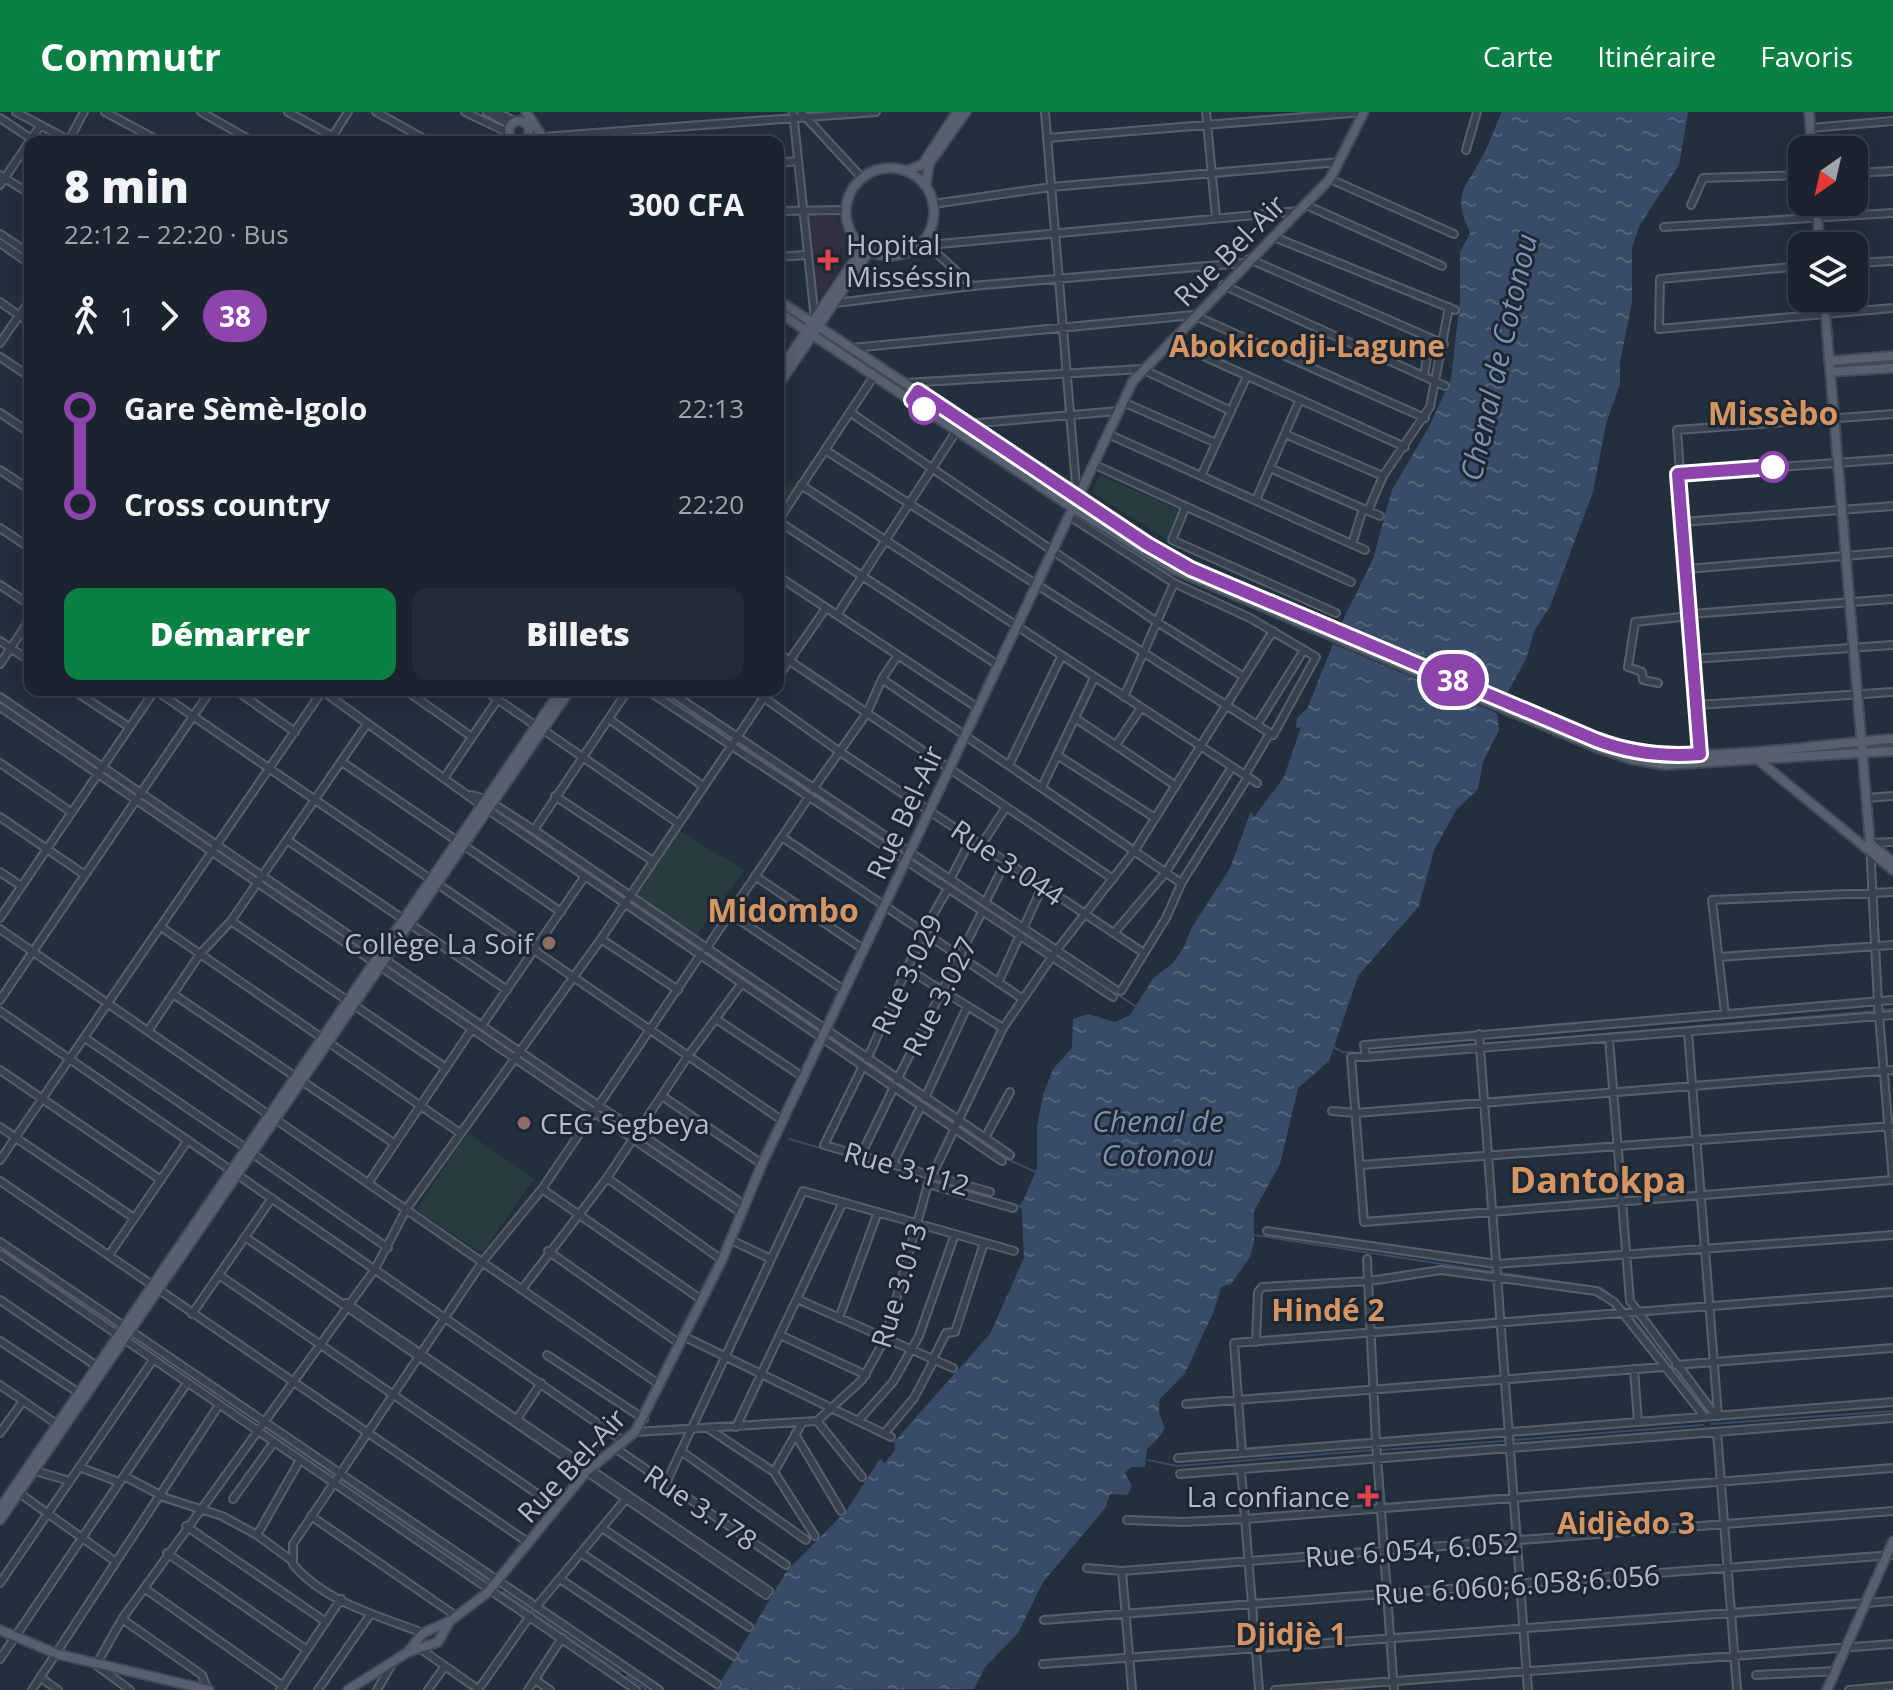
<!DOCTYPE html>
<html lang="fr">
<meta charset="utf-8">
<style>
:root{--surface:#1b232e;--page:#242b36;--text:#f1f3f6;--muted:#a0a4aa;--line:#39404a;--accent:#0b8043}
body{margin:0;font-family:"Open Sans",sans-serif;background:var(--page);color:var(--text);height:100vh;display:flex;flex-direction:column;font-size:30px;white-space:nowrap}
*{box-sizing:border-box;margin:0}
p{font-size:26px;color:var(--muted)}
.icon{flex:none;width:44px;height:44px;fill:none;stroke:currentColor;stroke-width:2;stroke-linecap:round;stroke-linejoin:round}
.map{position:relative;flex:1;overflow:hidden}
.drawer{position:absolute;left:24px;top:24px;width:760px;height:560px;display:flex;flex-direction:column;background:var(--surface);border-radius:16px;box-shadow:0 4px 20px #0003,0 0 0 2px var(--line)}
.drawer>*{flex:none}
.badge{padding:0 16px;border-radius:26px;font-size:28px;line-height:52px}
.needle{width:52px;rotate:214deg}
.controls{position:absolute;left:1788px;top:24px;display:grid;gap:16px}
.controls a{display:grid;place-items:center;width:80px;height:80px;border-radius:16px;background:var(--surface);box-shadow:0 4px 20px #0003,0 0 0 2px var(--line);font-size:40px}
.map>.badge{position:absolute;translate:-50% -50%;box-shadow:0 0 0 4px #fff}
.legs{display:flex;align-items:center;gap:12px;height:88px;padding:0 40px;font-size:26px}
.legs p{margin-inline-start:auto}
.overview{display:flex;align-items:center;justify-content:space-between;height:136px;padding:0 40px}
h1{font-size:44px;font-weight:800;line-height:60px}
.action{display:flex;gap:16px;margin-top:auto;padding:16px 40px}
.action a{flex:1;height:92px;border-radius:16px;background:var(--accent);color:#fff;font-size:32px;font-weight:800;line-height:92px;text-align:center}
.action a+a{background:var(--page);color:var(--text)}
ul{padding:0 40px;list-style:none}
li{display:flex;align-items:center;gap:28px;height:96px;font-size:30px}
li i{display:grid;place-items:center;width:12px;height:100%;margin:0 10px;background:currentColor}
li i::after{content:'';width:20px;height:20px;margin:-10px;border:6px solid;border-radius:50%;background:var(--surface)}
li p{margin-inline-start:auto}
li:first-child i{background:linear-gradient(#0000 50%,currentColor 0)}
li:last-child i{background:linear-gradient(currentColor 50%,#0000 0)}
header{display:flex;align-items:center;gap:48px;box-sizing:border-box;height:112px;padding:0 40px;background:var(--accent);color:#fff}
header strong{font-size:38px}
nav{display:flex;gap:44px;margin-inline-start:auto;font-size:28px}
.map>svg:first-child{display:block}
.medical{fill:#32303f}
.grass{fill:url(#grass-tufts)}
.pitch{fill:#263c3f}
.water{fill:url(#water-ripples)}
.pier{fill:#242f3e}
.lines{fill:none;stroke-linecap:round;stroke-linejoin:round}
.stream{stroke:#394c67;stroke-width:2}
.minor-casing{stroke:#565f6c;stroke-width:10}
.major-casing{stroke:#414a57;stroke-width:12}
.minor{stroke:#38414e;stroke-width:6}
.major{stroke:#56606e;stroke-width:8}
.line-1-casing{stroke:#fff;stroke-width:18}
.line-1{stroke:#8e44ad;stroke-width:12}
.health-dot{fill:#e0444e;stroke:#1d2633;stroke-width:3}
.stop-1-dot{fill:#fff;stroke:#8e44ad;stroke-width:4}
.education-dot{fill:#8d6e63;stroke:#1d2633;stroke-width:3}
.labels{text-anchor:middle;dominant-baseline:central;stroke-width:6;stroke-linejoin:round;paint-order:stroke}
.poi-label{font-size:28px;fill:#b4bcc9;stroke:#1d2633;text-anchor:start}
.street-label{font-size:28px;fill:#b4bcc9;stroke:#1d2633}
.neighbourhood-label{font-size:30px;font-weight:bold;fill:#d59563;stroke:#1d2633}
.water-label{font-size:30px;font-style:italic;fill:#7c92b1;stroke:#1d2633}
.quarter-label{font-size:32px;font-weight:bold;fill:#d59563;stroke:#1d2633}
.district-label{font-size:36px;font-weight:bold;fill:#d59563;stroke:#1d2633}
</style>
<header>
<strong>Commutr</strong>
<nav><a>Carte</a><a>Itinéraire</a><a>Favoris</a></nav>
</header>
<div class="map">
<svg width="1893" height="1578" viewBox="0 0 1893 1578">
<defs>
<pattern id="grass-tufts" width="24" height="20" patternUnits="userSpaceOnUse" patternTransform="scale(2)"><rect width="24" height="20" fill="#263c3f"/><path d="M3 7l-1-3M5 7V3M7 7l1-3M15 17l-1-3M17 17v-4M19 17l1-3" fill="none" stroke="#435659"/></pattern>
<pattern id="water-ripples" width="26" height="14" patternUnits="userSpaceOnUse" patternTransform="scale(2)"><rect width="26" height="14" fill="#394c67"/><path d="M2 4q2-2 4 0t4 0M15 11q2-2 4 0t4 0" fill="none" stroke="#53647b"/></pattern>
</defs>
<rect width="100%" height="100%" fill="#242f3e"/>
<path class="medical" d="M835,103L851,136L821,185L816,182L808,105Z"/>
<path class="grass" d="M778,367L796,377L778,409Z"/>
<path class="pitch" d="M1100,363L1179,398L1167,428L1092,380Z
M676,717L744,758L695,826L632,782Z
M468,1021L534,1067L483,1139H478L416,1097Z"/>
<path class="water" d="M1502,0H1688L1679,53L1640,113L1632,135V190L1620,250V272L1606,312L1593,380L1550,495L1535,517L1526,547L1497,600L1499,618L1483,650L1478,677L1457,697L1434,738L1419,794L1358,864L1329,949L1298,976L1280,1052L1254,1099V1130L1250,1145L1231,1172L1221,1175L1214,1199L1185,1261L1160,1287C1154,1318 1180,1307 1147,1337L1145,1355H1131L1125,1361L1132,1374L1127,1383L1110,1382L1106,1395L1043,1470L1018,1521L985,1555L974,1577L716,1578L786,1460L846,1399L880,1347L885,1351L895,1338L894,1330L990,1222L1024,1146L1022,1097L1017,1094L1022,1091L1037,1057V1015L1043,983L1053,957L1072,936L1073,907L1088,902L1115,910L1130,903L1154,865L1172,852L1184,835L1191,817L1230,756L1251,699L1254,705L1284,665L1301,615L1296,616L1297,606L1307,597L1341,512L1373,447L1392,378L1429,315L1451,267L1460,189V140L1470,121C1451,78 1466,78 1484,41C1491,28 1495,14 1502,0Z"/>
<path class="pier" d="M1336,515L1504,593L1501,603L1331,531Z"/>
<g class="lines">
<path class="stream" d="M659,578L723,622
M736,631L873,724
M509,705L616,780
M631,790L818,917
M1028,826L1051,840
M1057,844L1137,895
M1882,898L1893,897
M835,930L953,1011
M1484,932L1876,899
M1331,934L1343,940L1363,941
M1369,940L1476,932
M530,952L582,989
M611,1009L631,1021
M958,1014L1009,1048L1038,1061
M638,1026L713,1076
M789,1027L927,1066
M933,1068L1019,1094
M718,1080L735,1091
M414,1094L437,1060
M1254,1123L1494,1160
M1503,1161L1602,1176L1627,1198
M1632,1204L1706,1300
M130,1223L256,1309
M1711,1312L1893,1299
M265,1315L334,1363
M1514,1328L1703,1313
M1381,1338L1505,1329
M1148,1348L1177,1354L1373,1338
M340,1367L490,1470
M503,1480L620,1560
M627,1564L647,1578"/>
<g class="minor-casing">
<path id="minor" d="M16,0L72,30
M105,0L161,30
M201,0L254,30
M288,0L343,30
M376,0L430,30
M465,0L509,21
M487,0L511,13
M497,0L514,9
M793,0L815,208
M801,0L862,66
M1045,0L1077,385
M1206,0L1216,106
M0,6L36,30
M1810,16L1893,9
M542,25L876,0
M1047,26L1363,0
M69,28L84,0
M329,30L348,0
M1466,38L1477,0
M778,51L797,49
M1854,61L1893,59
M0,63L30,82
M1330,67L1454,122
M0,73L40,14
M933,92L1051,75L1340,50
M1306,93L1442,154
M1691,93L1703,66L1802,63
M778,99L847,98
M1664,115L1893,101
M0,122L30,142
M1274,125L1455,198
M0,131L30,152
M921,131L928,133L972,174
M928,133L1299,99
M778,145L805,143
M1249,147L1444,232
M1854,151L1893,149
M1802,154L1660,167L1659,217L1893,196
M1223,173L1445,274
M0,190L30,211
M836,191L972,174L1244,151
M1170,229L1405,335
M0,231L30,188
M852,236L1193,203L1425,306
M0,245L30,265
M874,264L778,409L998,553
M1424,264L1430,226
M905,271L1142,257L1231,299
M1123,290L1216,331
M0,301L30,321
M851,301L1157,510L1244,565
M967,312L1119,299
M1108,322L1365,438
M1285,322L1383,364
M825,338L1273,623L1316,545L1250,506L1174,471L1069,404
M1093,352L1351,470
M1270,356L1380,404
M0,358L30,378
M1678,362L1893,347
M1201,364L1247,264
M801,373L1257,671
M1256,388L1300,287
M1185,396L1172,428L1336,501
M1368,399L1383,364L1430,295L1449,195
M1682,410L1893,394
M0,416L30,436
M1352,432L1363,397
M1686,457L1893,440
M778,464L978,596
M0,473L30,493
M1690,502L1893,487
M837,503L957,318
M0,529L30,549
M778,541L1113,767
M1693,547L1893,533
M0,552L30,507
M778,565L826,496
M882,567L1181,771
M1658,571L1643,568L1642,560L1628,555L1635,510L1690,504
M73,578L129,615
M155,578L783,1009
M235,578L295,620
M321,578L481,693L1002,1049
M405,578L472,625
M484,578L536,614
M647,578L1113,885
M667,578L1116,878
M753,578L840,640L1144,841
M0,585L743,1092
M1124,585L1174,471
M1697,593L1893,580
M0,595L740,1100
M1075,606L1176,674
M609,607L703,674
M1257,613L1304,538
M542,617L678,711
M1116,633L1141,596
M1700,642L1677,318L1893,302
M1057,643L1155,706
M342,650L561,800
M0,651L71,700
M1009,653L1061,545
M1245,663L1270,621
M445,665L504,578
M1042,675L1094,566
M813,677L867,601L882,567L898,543
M471,683L486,687L534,718L1010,1043
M555,684L653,749
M1865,686L1893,684
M0,705L85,763
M534,718L628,578
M782,725L1023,887
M287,728L507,878
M982,732L1006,695
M0,760L21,774
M755,764L863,837
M950,768L972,725
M985,791L1006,749
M729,801L844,878
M0,806L155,578
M231,809L446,956
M161,815L460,1021
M0,817L660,1273
M1023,817L1043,773
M1114,821L1166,760L1232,655
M601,827L678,878
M706,837L809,685
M1719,845L1893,833
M909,858L1003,916
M998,871L1019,825
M1121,879L1166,806L1182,770L1248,665
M173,882L395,1032
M0,888L211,578
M1893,888L1364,933L1366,945L1893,903
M0,899L623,1329
M1725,902L1712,788L1893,780
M716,907L803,965
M483,912L585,764
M148,919L200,842L231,809L367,612
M1688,920L1718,1304
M1479,922L1528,1578
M85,926L247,1037
M1609,927L1630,1189L1716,1304
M1366,945H1351L1364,1110L1893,1068L1878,892L1870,731L1893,730
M867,947C894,890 915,830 948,777
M863,954L824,1033L990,1080
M0,958L161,1068
M897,968L982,800
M662,984L762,1052
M925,986L967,895
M1332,999L1356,1001L1893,958
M0,1015L134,1106
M985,1026L1010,980
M253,1042L388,1136
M861,1043L894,975
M0,1048L323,578
M893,1051L921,994
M1360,1053L1893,1014
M607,1066L722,1148
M0,1069L529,1431
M369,1070L472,917
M928,1072L1013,1096
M542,1077L702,1188
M1267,1119L1496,1152L1893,1123
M245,1125L766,1483
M731,1128L771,1147
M0,1130L659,1578
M548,1139L680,1232
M0,1142L636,1578
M109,1143L188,1028
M1367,1147L1376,1330L1394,1578
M219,1163L558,1396
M523,1176L607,1066L688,944L742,871
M797,1187L953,1256
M0,1188L98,1255
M346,1191L769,1479
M192,1202L272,1086
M839,1206L878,1100
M780,1223L866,1263
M683,1224L891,1325
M0,1229L79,1281
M1256,1230L1258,1180L1262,1175L1369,1169L1441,1158L1596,1179L1614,1190L1704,1304
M547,1243L644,1307
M932,1249L946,1221L955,1220L984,1131
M1676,1253L1893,1236
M1634,1257L1638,1310
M0,1273L58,1313
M1186,1292L1664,1255
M517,1307L541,1271
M817,1309L862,1365
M858,1309L893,1270L919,1224L955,1122
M736,1315L843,1090
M709,1317L774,1360L815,1424
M635,1320L817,1309L862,1268L885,1227L928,1072L1003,916L1056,839L1135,738L1273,519
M1717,1320L1737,1578
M0,1321L23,1289
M795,1322L841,1399
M884,1322L914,1286L933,1250
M615,1336L786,1453
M681,1339L806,1428
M1242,1340L1234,1231L1893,1180
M1178,1346L1893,1290
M79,1355L119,1370
M1241,1358L1259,1578
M35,1359L70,1369
M774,1360L802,1311
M1180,1362L1893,1306
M124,1364L166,1386L222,1404L257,1423L291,1448
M666,1371L803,1079L1014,1139
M19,1381L116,1450
M233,1387L274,1330
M311,1404L456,1504
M1127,1408L1183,1410L1245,1407L1893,1356
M186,1414L326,1510
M602,1416L749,1515
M257,1423L300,1348
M167,1441L307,1538
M581,1441L734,1544
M1087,1456L1122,1459L1893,1399
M1122,1459L1132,1578
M560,1467L717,1572
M0,1471L153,1248
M144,1476L283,1574
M536,1495L625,1388
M122,1507L202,1563L208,1578
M1044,1508L1893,1443
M423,1521C379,1504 324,1490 293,1452V1432L483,1149L542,1077L701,842
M418,1535L479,1578
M0,1547L187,1271
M1043,1552L1893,1489
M1756,1563L1836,1559
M41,1566L58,1578
M535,1568L550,1578
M32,1578L219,1293
M130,1578L96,1553L122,1507L375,1157L407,1096L601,827L769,578
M280,1578L341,1487
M318,1578L370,1503
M377,1578L392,1552
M428,1578L445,1554
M478,1578L530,1504
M528,1578L562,1526
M1275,1578L1893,1532
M1849,1578L1893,1574"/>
</g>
<g class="major-casing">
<path id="major" d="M526,0L546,30
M1809,0L1812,38
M509 19a10 10 0 1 1 20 0a10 10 0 1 1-20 0Z
M846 100a44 44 0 1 1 88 0a44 44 0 1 1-88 0Z
M908,58L922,53L957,0
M926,74L929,52L966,0
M1816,90L1820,134
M1824,186L1870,731L1893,750
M778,188L1178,450L1596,628C1676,659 1807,632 1893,627
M778,200L1073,396L1173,457L1595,635L1630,647L1665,653L1893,639
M1829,249L1893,244
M1830,260L1893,256
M778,261L864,134
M778,274L870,138
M1757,647L1893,758
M0,1396L561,578
M0,1408L570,578
M0,1518L57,1542L209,1578
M408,1540L423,1521L450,1509L487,1481L586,1360L635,1320L722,1148L762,1052L1133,269L1330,67L1364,0
M348,1578L408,1540L438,1530L450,1509
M1827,1578L1893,1429"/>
</g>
<use href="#minor" class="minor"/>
<use href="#major" class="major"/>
</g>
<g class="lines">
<g class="line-1-casing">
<path id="line-1" d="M924,297L912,288L918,279L1147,432L1191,457L1596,628C1630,641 1664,645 1700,642L1678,362L1773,355"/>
</g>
<use href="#line-1" class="line-1"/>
</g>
<g class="health-dot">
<path d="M824 136h8v8h8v8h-8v8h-8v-8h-8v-8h8z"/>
<path d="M1364 1372h8v8h8v8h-8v8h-8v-8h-8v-8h8z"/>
</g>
<g class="stop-1-dot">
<circle cx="924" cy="297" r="14"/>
<circle cx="1773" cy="355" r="14"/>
</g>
<g class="education-dot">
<circle cx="549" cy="831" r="8"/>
<circle cx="524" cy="1011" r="8"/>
</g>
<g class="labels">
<g class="poi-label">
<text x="846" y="132">Hopital<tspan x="846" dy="32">Misséssin</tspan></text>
<text x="533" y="831" text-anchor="end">Collège La Soif</text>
<text x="540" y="1011">CEG Segbeya</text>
<text x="1350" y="1384" text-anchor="end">La confiance</text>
</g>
<g class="street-label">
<text transform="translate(1229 138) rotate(-45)">Rue Bel-Air</text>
<text transform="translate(904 700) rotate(-65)">Rue Bel-Air</text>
<text transform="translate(1008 750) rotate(34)">Rue 3.044</text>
<text transform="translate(906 862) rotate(-65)">Rue 3.029</text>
<text transform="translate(939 884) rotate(-63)">Rue 3.027</text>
<text transform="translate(907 1056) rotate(16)">Rue 3.112</text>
<text transform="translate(898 1173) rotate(-73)">Rue 3.013</text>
<text transform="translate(571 1353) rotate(-47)">Rue Bel-Air</text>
<text transform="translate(701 1395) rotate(34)">Rue 3.178</text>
<text transform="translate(1412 1437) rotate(-4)">Rue 6.054, 6.052</text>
<text transform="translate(1517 1472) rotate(-4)">Rue 6.060;6.058;6.056</text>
</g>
<g class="neighbourhood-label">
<text x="1307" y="233">Abokicodji-Lagune</text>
<text x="1328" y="1197">Hindé 2</text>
<text x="1626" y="1410">Aidjèdo 3</text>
<text x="1291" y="1521">Djidjè 1</text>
</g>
<g class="water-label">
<text transform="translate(1498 245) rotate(-77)">Chenal de Cotonou</text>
<text x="1158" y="1008">Chenal de<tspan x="1158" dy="34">Cotonou</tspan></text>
</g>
<g class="quarter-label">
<text x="1773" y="300">Missèbo</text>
<text x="783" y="797">Midombo</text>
</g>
<g class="district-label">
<text x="1598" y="1067">Dantokpa</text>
</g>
</g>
</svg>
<div class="controls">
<a><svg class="needle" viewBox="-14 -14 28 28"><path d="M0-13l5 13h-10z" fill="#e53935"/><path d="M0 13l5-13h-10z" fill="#a0a4aa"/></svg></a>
<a><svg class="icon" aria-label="layers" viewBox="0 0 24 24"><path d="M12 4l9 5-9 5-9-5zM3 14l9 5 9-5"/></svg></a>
</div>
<b class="badge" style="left:1453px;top:568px;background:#8e44ad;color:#fff">38</b>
<section class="drawer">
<div class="overview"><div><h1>8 min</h1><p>22:12 – 22:20 · Bus</p></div><b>300 CFA</b></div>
<div class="legs"><svg class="icon" aria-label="walk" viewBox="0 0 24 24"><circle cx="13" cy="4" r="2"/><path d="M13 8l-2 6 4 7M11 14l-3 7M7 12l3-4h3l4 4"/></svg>1<svg class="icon" aria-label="forward" viewBox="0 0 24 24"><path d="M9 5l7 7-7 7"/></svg><b class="badge" style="background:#8e44ad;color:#fff">38</b></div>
<ul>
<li><i style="color:#8e44ad"></i><b>Gare Sèmè-Igolo</b><p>22:13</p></li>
<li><i style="color:#8e44ad"></i><b>Cross country</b><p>22:20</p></li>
</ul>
<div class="action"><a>Démarrer</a><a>Billets</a></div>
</section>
</div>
